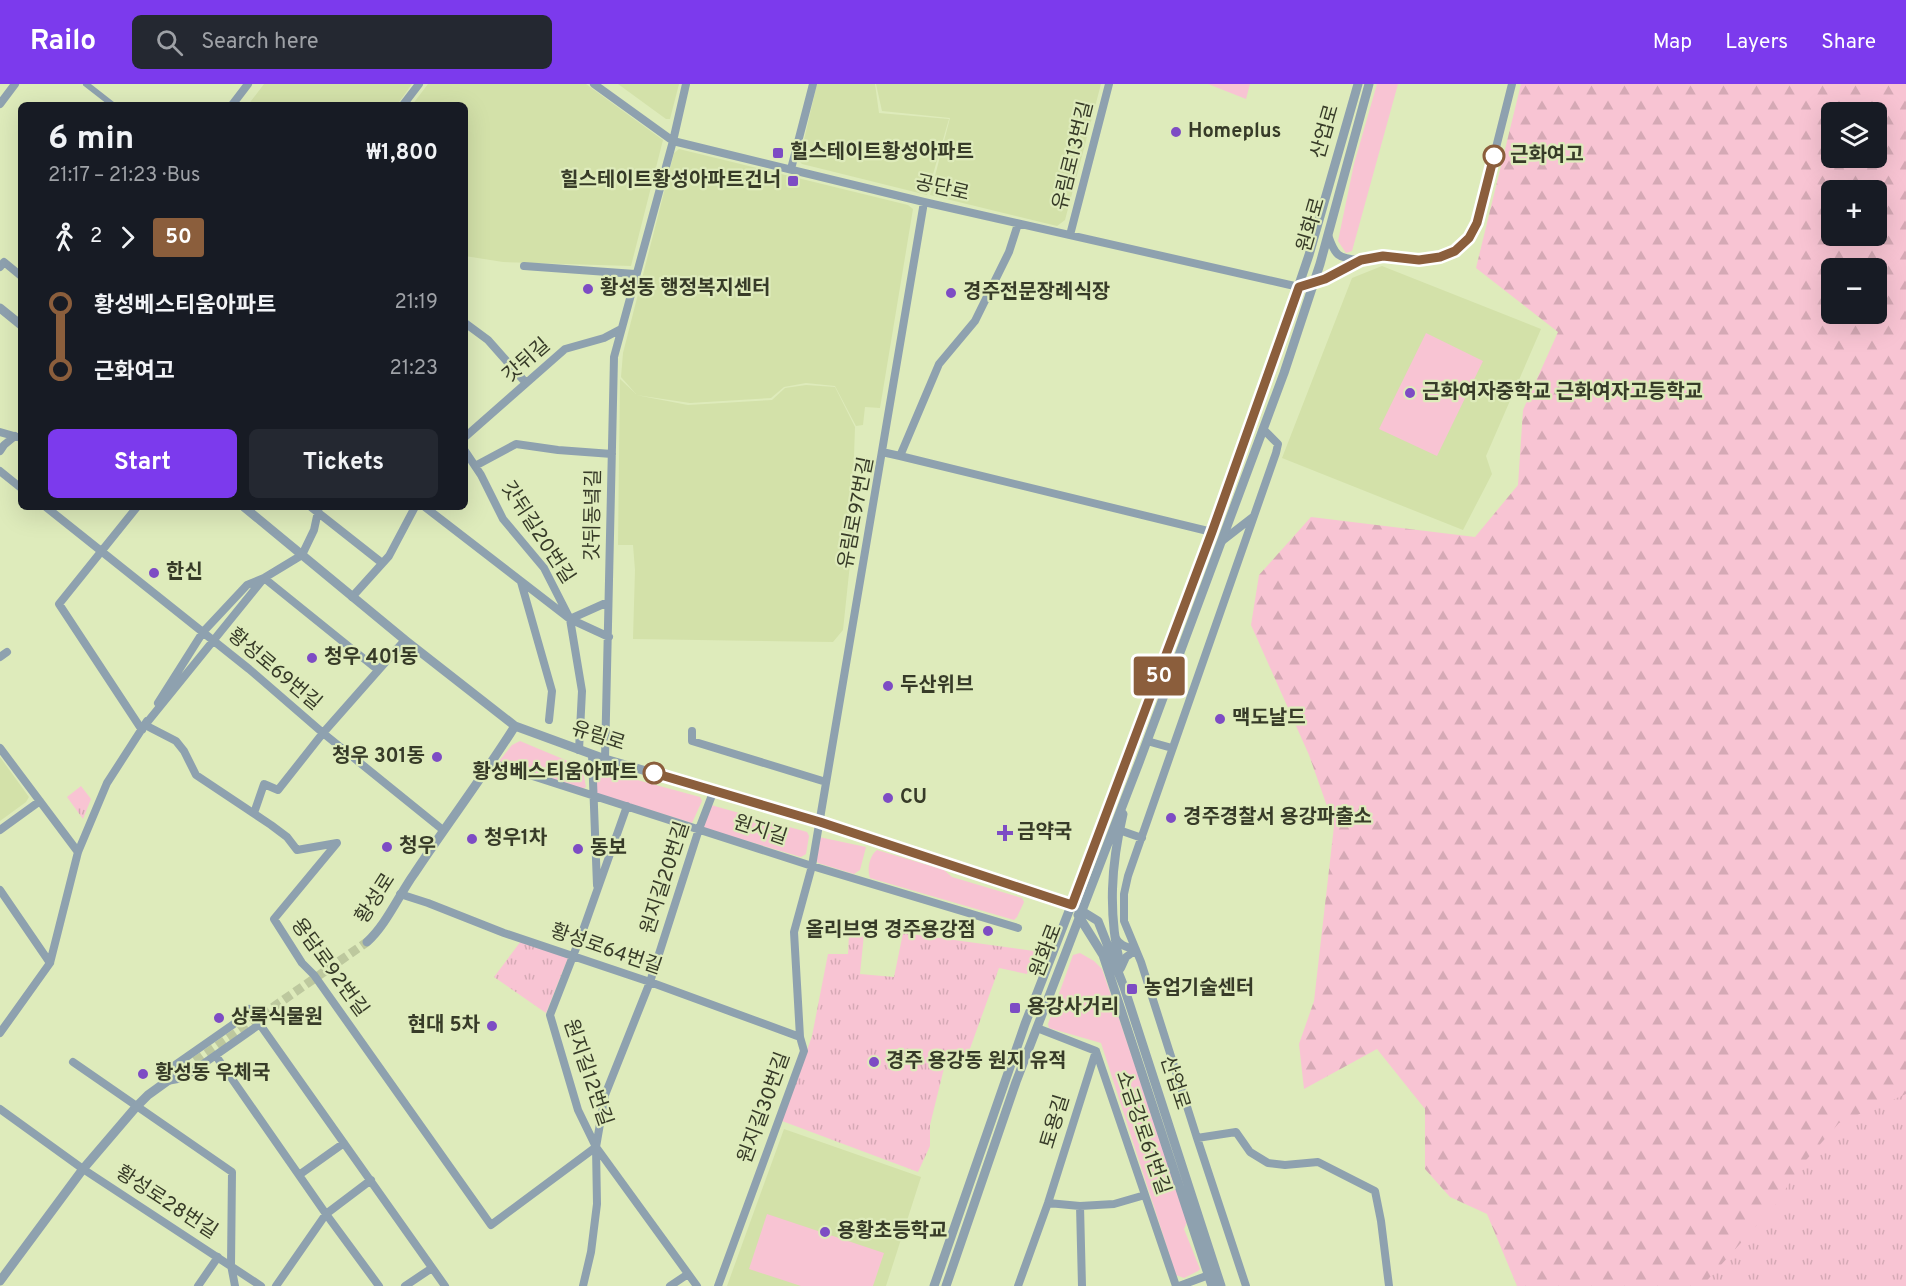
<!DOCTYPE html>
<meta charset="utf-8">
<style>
:root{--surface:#171b24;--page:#242831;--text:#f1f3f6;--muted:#9ea1a6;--accent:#7c3aed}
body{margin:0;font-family:Overpass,"Noto Sans KR",sans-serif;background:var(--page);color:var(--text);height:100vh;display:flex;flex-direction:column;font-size:22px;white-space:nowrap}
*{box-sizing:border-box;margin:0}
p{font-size:20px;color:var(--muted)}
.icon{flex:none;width:33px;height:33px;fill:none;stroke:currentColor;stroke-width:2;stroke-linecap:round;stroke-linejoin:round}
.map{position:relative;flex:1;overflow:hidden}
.panel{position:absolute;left:18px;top:18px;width:450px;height:408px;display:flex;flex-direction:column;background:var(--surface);border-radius:9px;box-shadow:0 6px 24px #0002}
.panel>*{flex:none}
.badge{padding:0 12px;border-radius:4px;font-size:21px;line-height:39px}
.tools{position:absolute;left:1821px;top:18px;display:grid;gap:12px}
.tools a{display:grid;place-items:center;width:66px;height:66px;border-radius:9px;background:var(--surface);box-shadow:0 6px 24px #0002;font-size:30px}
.map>.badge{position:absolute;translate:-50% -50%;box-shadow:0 0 0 3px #fff}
.legs{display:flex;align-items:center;gap:9px;height:66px;padding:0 30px;font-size:20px}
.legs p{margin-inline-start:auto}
.head{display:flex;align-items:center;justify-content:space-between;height:102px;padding:0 30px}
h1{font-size:33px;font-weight:700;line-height:45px}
.action{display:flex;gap:12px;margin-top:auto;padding:12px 30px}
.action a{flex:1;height:69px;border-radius:9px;background:var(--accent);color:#fff;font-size:24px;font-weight:700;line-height:69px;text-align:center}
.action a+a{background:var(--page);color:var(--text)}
ul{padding:0 30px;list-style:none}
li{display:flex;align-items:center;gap:21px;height:66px;font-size:22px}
li i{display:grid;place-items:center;width:9px;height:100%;margin:0 8px;background:currentColor}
li i::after{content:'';width:15px;height:15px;margin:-8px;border:4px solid;border-radius:50%;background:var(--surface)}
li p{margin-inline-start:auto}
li:first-child i{background:linear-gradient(#0000 50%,currentColor 0)}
li:last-child i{background:linear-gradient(currentColor 50%,#0000 0)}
header{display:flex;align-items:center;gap:36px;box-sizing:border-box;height:84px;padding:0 30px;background:var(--accent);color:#fff}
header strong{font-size:28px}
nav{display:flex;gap:33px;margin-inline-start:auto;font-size:21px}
.search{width:420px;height:54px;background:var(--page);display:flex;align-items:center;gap:15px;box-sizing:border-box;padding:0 21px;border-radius:9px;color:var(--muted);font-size:22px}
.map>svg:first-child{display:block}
.built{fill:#d3e1a9}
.grass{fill:#f8c4d3}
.forest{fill:url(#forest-firs);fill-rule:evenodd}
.park{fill:url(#park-tufts)}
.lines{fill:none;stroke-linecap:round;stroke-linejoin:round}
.tertiary-tunnel{stroke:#bdc89e;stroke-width:9;stroke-dasharray:9 4.5;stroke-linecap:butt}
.pedestrian{stroke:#8ea1af;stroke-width:6}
.minor{stroke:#8ea1af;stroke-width:8}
.tertiary{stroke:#8ea1af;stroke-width:9}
.line-1-casing{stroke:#fff;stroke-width:14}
.line-1{stroke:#8b5e3c;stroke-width:9}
.poi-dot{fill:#7d4cc4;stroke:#deebbb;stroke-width:2}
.stop-1-dot{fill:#fff;stroke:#8b5e3c;stroke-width:3}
.labels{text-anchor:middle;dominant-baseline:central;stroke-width:4.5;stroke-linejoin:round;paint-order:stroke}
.poi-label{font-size:20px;font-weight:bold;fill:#373b28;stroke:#deebbb;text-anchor:start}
.street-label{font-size:20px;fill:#373b28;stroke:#deebbb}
.stop-label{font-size:20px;font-weight:bold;fill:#373b28;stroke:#deebbb;text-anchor:start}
</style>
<header>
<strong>Railo</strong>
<div class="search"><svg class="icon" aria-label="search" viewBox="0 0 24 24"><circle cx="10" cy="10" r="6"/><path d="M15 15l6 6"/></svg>Search here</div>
<nav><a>Map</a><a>Layers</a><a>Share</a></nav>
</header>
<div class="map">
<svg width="1906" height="1202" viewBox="0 0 1906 1202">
<defs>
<pattern id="forest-firs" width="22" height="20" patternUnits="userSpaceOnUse" patternTransform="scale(1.5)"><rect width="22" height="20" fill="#f8c4d3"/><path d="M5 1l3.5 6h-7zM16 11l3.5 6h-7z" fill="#d5a9b5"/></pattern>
<pattern id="park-tufts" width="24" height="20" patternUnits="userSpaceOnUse" patternTransform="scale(1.5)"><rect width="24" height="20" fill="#f8c4d3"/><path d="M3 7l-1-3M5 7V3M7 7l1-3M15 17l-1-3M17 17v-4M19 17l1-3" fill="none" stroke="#d5a9b5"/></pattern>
</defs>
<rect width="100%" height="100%" fill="#deebbb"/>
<path class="built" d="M264,0H412L397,21H248Z
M428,0H586L663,56L631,182L503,178L465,172V21H412Z
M618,0H679L670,35H666Z
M817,0H875L879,29L949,35L927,111L802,80L799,77Z
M876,0H1101L1065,136L1057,142L930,111L950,34L882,27Z
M679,65L908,121L913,125L880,324L865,323L863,341L856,342L835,302L806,299L784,303L771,314L690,319L636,311L688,321L772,316L785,304L806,301L835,303L855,343L853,402L856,423L843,546L833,558L633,555L635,486L633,461H618L620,295L636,310L621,293L623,269L674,69Z
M1382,182L1541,245L1486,372L1492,390L1463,446L1282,374L1352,194Z
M0,673L29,713L26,718L0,737Z
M784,1045L921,1093L886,1202H727Z"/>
<path class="grass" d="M1208,0H1250L1246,15Z
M1377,0H1398L1352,167L1346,169L1338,157L1354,80Z
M1426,249L1483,277L1437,372L1379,345Z
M520,657L582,683L586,703L581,705L501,679L500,676L512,661Z
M597,685L700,713L702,717L692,739L595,709Z
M711,721L807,748L809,752L806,770L801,773L707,745L703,742Z
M819,753L866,763L860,786L854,790L818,779L815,775Z
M877,766L944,786L952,793L1022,814L1024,818L1017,833L1014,836L870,794C867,786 869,772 877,766Z
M1080,869L1094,877L1102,885L1188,1136L1184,1145L1200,1185L1198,1187L1184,1194L1176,1191L1101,959L1049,944L1048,940L1073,871Z
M767,1130L884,1169L873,1202H801L749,1185Z"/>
<path class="forest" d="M1521,0H1906V1202H1517L1487,1130L1450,1113L1425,1085V1025L1377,965L1304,1005L1299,960L1314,917L1334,742L1309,671L1251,541L1259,491L1311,433L1475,453L1518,401L1523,326L1558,248L1476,184ZM1832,28H1876V74H1832ZM1832,106H1876V152H1832ZM1832,184H1876V230H1832Z"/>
<path class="park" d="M81,702L91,715L83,735L67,713Z
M903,849L1034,867L1027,890L999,884L967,973L947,972L930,1041V1062L918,1088L782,1037L812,952L828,870H848L849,850H864L860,890L894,893Z
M521,857L568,874L546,929L494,893Z
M1906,1010V1202H1702L1776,1120L1799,1084L1839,1039Z"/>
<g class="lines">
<path class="tertiary-tunnel" d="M184,985L367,858"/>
<path class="pedestrian" d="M86,0L113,21"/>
<path class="minor" d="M594,0L673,57L924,118L1299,203C1307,200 1317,198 1325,195C1338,189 1350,179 1363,176C1411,162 1444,199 1477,139L1512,0
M0,20L15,0
M232,21L248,0
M403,21L419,0
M791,85L813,0
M1070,151L1109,0
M1328,151C1335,172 1338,174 1359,176
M524,182L635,190
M0,183L4,178L21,192
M465,239L488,256L526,299
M0,348L21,354
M465,353L565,265L604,254L621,245
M0,367L4,361L15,352
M465,367L481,391L503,435L544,484L570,535L582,607L579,666
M882,368L900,372L939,280L975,237L1009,168L1018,140
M900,372L1212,448
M475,382L516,360L558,366L612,370
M0,387L21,404
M46,423L249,585L323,649L443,746
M137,423L59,520L142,646
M311,423L382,479
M425,423L570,535L609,553
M1222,457L1253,433
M521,498L552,607L549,636
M352,513L389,472L415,423
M570,535L608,518
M0,573L7,568
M378,586L264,494L145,641L176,657L184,667L196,691L271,741L287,753L297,766L337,759L274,835L302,879L314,891L491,1141L596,1063
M158,619L203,548L247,501L264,494L302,471L314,446L319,423
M692,647V657L826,698
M1147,657L1172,664
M0,664L78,768
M592,671L597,801
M605,675L614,273L673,57L686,0
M492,679L812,782L1018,844
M627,722L582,849L550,931L578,1026L596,1063L697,1202
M254,729L264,700L278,706L323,649L405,556
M0,746L40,717
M1119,746L1142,754
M0,806L50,879
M400,810L428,819L504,849L650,898L800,953
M1115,853C1120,862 1127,863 1136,866
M1121,884L1126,873L1136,866
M249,925L445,1202
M1037,944L1096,967L1176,1202
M0,949L50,879L78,768L107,699L147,637
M216,972L326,1130L379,1202
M73,978L232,1088L231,1181L235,1202
M166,997L175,981L251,928
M167,997L183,994L260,940
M0,1025L83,1085L261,1202
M1197,1054L1236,1048L1250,1068L1268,1079L1285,1081L1318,1078L1375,1107L1381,1137L1389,1202
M299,1091L344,1059
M1048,1119L1080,1122L1114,1120L1145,1111
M1080,1122L1082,1202
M198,1202L218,1173
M276,1202L326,1130L371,1096
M405,1202L432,1184
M583,1202L591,1168L597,1120L596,1063L605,1011L650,898L699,745L714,706
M670,1202L688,1190
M718,1202L804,967L800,953L794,848L812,782L924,118
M1018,1202L1048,1119L1096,967
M1179,1202L1209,1191
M1246,1202L1197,1054L1141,878L1124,837V810L1128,792L1276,369L1278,360L1263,345"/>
<path class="tertiary" d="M0,224L21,241
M244,423L405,556L515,642L605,675L820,738L1054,815L1072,821L1098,837L1124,903L1221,1202
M1078,831L1103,871L1212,1202
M367,858C386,841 399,811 414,790C447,740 483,693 515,642
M1120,880C1108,829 1111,781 1123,730
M0,1197L83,1085L136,1023L148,1011L184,985
M934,1202L1025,940L1115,709L1252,339L1309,171L1358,0
M946,1202L1016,998L1140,676L1284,289L1320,180L1369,0"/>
</g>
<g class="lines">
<g class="line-1-casing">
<path id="line-1" d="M654,689L820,738L1072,821L1212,448L1299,203L1325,195L1361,176L1383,172L1419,176L1440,173L1455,167L1469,154L1477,139L1494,72"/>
</g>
<use href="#line-1" class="line-1"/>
</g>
<g class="poi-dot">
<circle cx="1176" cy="48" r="6"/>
<rect x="772" y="63" width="12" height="12" rx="3"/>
<rect x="787" y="91" width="12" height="12" rx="3"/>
<circle cx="588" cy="205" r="6"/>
<circle cx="951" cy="209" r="6"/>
<circle cx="1410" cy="309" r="6"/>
<circle cx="154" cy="489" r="6"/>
<circle cx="312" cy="574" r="6"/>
<circle cx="888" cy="602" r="6"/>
<circle cx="1220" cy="635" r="6"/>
<circle cx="437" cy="673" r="6"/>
<circle cx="888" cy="714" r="6"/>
<circle cx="1171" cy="734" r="6"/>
<path d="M1002 740h6v6h6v6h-6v6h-6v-6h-6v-6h6z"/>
<circle cx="472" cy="755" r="6"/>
<circle cx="387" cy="763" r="6"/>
<circle cx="578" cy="765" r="6"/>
<circle cx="988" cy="847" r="6"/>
<rect x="1126" y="899" width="12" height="12" rx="3"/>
<rect x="1009" y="918" width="12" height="12" rx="3"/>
<circle cx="219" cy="934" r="6"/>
<circle cx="492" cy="942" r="6"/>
<circle cx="874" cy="978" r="6"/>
<circle cx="143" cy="990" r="6"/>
<circle cx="825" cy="1148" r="6"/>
</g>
<g class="stop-1-dot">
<circle cx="1494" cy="72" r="10"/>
<circle cx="654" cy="689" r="10"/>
</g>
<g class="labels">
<g class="poi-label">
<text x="1188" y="48">Homeplus</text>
<text x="790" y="69">힐스테이트황성아파트</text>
<text x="781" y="97" text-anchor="end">힐스테이트황성아파트건너</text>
<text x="600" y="205">황성동 행정복지센터</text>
<text x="963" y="209">경주전문장례식장</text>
<text x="1422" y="309">근화여자중학교 근화여자고등학교</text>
<text x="166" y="489">한신</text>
<text x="324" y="574">청우 401동</text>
<text x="900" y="602">두산위브</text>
<text x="1232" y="635">맥도날드</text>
<text x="425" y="673" text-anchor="end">청우 301동</text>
<text x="900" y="714">CU</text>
<text x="1183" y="734">경주경찰서 용강파출소</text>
<text x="1017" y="749">금약국</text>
<text x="484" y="755">청우1차</text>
<text x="399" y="763">청우</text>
<text x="590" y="765">동보</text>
<text x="976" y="847" text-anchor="end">올리브영 경주용강점</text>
<text x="1144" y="905">농업기술센터</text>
<text x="1027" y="924">용강사거리</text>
<text x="231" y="934">상록식물원</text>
<text x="480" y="942" text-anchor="end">현대 5차</text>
<text x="886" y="978">경주 용강동 원지 유적</text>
<text x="155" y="990">황성동 우체국</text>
<text x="837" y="1148">용황초등학교</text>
</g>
<g class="street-label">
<text transform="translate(1326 48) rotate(-74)">산업로</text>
<text transform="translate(1074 72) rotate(-76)">유림로13번길</text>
<text transform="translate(942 105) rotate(13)">공단로</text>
<text transform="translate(1312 141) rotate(-74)">원화로</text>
<text transform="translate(527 277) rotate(-41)">갓뒤길</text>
<text transform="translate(857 429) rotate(-79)">유림로97번길</text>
<text transform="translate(594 431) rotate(-89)">갓뒤동녘길</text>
<text transform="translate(537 449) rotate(57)">갓뒤길20번길</text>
<text transform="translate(274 586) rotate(40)">황성로69번길</text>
<text transform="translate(598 653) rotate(18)">유림로</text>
<text transform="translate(760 747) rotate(18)">원지길</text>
<text transform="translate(666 794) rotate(-72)">원지길20번길</text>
<text transform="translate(376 815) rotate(-57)">황성로</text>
<text transform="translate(606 866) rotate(19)">황성로64번길</text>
<text transform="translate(1047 867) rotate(-69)">원화로</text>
<text transform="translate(329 884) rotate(54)">용담로92번길</text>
<text transform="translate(587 989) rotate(71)">원지길12번길</text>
<text transform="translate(1174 999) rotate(72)">산업로</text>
<text transform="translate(765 1024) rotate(-70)">원지길30번길</text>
<text transform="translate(1056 1038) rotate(-73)">토용길</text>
<text transform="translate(1142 1049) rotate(71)">소금강로61번길</text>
<text transform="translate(166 1119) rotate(33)">황성로28번길</text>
</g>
<g class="stop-label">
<text x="1510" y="72">근화여고</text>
<text x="638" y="689" text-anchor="end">황성베스티움아파트</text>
</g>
</g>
</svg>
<div class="tools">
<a><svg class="icon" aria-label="layers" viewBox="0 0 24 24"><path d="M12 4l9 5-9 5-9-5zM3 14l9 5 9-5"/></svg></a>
<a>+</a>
<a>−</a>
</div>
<b class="badge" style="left:1159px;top:592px;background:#8b5e3c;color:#fff">50</b>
<section class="panel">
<div class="head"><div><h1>6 min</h1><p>21:17 – 21:23 · Bus</p></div><b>₩1,800</b></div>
<div class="legs"><svg class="icon" aria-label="walk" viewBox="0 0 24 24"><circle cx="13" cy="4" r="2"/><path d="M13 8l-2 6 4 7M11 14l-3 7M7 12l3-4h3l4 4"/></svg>2<svg class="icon" aria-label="forward" viewBox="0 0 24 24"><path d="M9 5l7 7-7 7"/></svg><b class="badge" style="background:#8b5e3c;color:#fff">50</b></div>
<ul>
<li><i style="color:#8b5e3c"></i><b>황성베스티움아파트</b><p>21:19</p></li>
<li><i style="color:#8b5e3c"></i><b>근화여고</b><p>21:23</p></li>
</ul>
<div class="action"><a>Start</a><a>Tickets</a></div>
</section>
</div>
